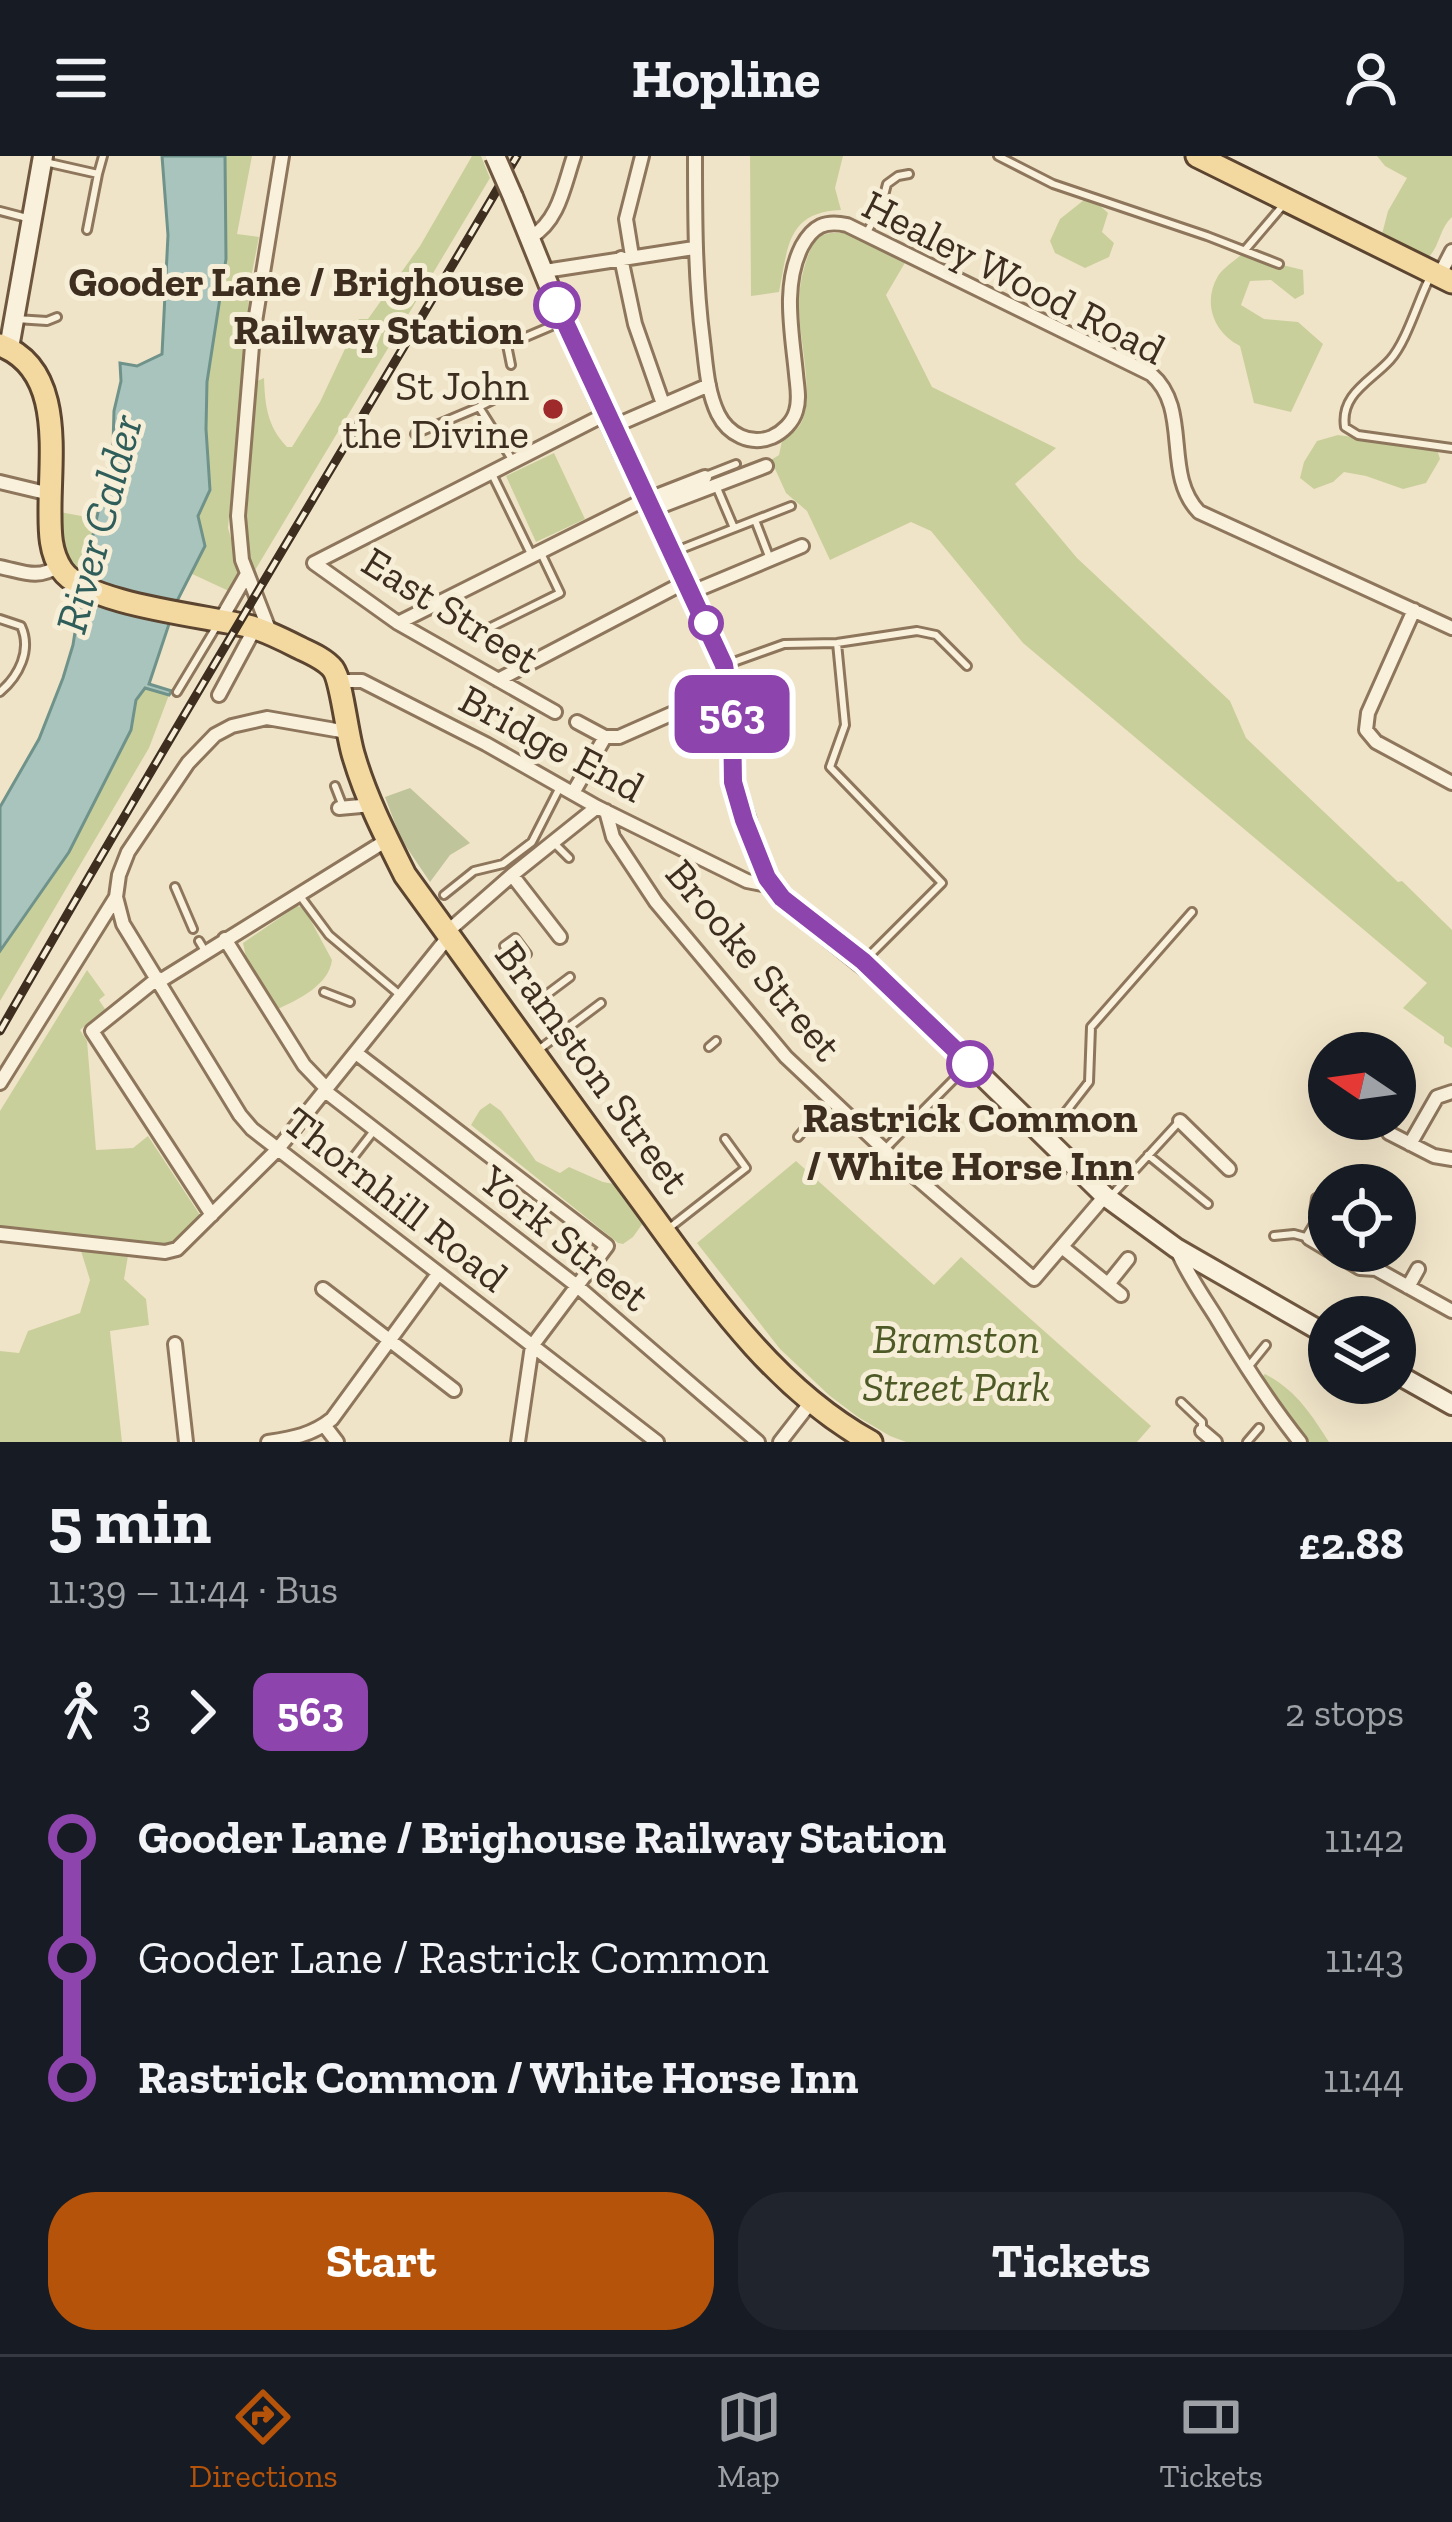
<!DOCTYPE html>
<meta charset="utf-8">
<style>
:root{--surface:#171b24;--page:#20242c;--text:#f1f3f6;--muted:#9ea1a6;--line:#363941;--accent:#b45309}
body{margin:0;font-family:"Zilla Slab",serif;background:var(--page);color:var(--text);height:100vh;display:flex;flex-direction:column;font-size:45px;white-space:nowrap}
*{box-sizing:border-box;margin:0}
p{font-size:39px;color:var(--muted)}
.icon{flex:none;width:66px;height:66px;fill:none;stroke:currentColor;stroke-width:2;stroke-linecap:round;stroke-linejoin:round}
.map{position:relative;height:1286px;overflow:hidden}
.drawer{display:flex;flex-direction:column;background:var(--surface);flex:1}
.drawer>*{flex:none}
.badge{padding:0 24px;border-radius:18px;font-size:42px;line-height:78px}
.needle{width:78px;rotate:283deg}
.fabs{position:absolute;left:1308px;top:876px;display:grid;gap:24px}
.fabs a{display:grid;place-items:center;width:108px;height:108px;border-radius:50%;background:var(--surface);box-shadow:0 12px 48px #0002;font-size:60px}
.map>.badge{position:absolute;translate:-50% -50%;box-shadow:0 0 0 6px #fff}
.legs{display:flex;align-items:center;gap:18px;height:132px;padding:0 48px;font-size:39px}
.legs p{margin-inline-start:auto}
.summary{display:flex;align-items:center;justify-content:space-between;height:204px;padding:0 48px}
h1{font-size:66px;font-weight:700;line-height:90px}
.cta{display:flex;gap:24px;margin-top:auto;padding:24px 48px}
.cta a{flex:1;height:138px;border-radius:48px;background:var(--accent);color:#fff;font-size:48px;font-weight:700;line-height:138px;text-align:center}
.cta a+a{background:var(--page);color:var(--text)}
ul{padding:0 48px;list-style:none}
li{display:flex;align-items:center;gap:42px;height:120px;font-size:45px}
li i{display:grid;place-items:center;width:18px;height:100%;margin:0 15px;background:currentColor}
li i::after{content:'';width:30px;height:30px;margin:-15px;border:9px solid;border-radius:50%;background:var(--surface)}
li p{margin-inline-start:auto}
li:first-child i{background:linear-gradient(#0000 50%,currentColor 0)}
li:last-child i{background:linear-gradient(currentColor 50%,#0000 0)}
header{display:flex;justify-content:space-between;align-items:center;height:156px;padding:0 48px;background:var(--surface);font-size:54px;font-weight:700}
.tabs{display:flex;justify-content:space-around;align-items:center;height:168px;border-top:3px solid var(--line);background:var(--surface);font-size:33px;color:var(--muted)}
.tabs a{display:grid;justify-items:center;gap:6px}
.tabs .current{color:var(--accent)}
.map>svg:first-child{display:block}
.green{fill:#c9cf9b}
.cemetery{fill:#bfc49a}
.water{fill:#a9c4bc;stroke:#6f938a;stroke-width:3}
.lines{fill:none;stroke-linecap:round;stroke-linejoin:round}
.lane-casing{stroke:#8d765c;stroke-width:12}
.street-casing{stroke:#8d765c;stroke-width:18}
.secondary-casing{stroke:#6f573f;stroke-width:24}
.primary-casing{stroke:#5b4430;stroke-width:27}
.lane{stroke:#faf1dc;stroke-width:6}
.street{stroke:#faf1dc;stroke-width:12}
.secondary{stroke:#faf1dc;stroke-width:18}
.primary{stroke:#f3d9a0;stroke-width:21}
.rail-casing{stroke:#3d2e20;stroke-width:9}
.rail{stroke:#f7eed8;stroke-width:4.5;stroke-dasharray:14;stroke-linecap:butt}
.secondary-bridge-casing{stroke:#6f573f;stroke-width:24;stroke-linecap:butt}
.secondary-bridge{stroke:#faf1dc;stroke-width:18}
.line-1-casing{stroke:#fff;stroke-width:27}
.line-1{stroke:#8e44ad;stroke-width:18}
.stop-1-dot{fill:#fff;stroke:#8e44ad;stroke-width:6}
.poi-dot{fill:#9e2a2b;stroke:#f7eed8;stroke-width:4.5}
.labels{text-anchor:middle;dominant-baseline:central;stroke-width:10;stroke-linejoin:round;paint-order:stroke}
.street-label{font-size:42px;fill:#3d2e20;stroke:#f7eed8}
.stop-label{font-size:42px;font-weight:bold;fill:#3d2e20;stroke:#f7eed8;text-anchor:end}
.poi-label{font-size:42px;fill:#3d2e20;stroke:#f7eed8;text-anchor:end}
.park-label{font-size:42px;font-style:italic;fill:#4d5a26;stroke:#f7eed8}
.water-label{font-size:45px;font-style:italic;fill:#2f5d5a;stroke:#f7eed8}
</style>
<header><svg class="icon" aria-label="menu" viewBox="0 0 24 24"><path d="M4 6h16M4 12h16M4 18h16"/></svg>Hopline<svg class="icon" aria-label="person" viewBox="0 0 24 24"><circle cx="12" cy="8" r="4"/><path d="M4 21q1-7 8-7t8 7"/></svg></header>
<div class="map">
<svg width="1452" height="1286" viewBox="0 0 1452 1286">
<rect width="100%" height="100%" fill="#f0e4c8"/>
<path class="green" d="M225,0H252L237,78L259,81L251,122L228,372L242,421L231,436L190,417L205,390L198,360L210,334L206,273L207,226L226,103Z
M472,0H481L490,22L254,416L247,399V361L255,226L264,222C265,249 267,270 287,291H292L320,246L359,163H368L420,90Z
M750,0H843L835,32L841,54C786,56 788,93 779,136L751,140Z
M1377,0H1452V61C1440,71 1440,90 1428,102L1382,78L1388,55L1407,22L1385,10Z
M1084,44L1097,47L1108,57L1102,76L1114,87L1109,101L1085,112L1055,97L1050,85L1060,63Z
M830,77H846L906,105L886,139L932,231L1056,292L1015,328L1077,402L1230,545L1246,582L1398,726L1402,725L1452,774V892L1444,887V881L1403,852L1427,827L1023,487L931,375L911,366L830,404L807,355L786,337L771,304L779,299L782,285C790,279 798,274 802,265C815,236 797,177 799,144C800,122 806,101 816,81Z
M1241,99L1303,114L1304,138L1295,143L1271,124L1250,125L1241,149L1264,163L1298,166L1323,188L1291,256L1254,247L1240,190C1214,177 1202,147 1218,120C1223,112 1234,105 1241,99Z
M1338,279L1437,293L1440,303L1426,327L1403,333L1366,320L1344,316L1333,326L1314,333L1300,322L1304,306L1317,285Z
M554,297L585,363L536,386L506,320Z
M60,356L97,363L84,419C64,401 60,382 60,356Z
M144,532L169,539L149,592L0,845V795L69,696L131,574L136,544Z
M297,750L304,752L332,804C329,829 299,843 278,853L246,801L243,787Z
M87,814L105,839L99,844L105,853L80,874L87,885L96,994L133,992L148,980L200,1059L170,1089L0,1072V955Z
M490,947L501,955L536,1005L560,1017L569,1011L603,1026L614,1028L643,1067L633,1081L623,1088L618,1087L471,969L480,954Z
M796,1005L934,1129L961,1101L1151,1270L1137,1286H906L890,1280L858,1261L830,1240L780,1193L697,1087Z
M81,1095L128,1100L124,1123L146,1143L149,1169L110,1175L122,1286H0V1195L19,1197L28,1175L80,1157L90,1124Z
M1265,1218C1296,1234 1311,1258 1329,1286H1307L1262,1221Z"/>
<path class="cemetery" d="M410,632L470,687L450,699L430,726L401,683L385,641Z"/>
<path class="water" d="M162,0H225L226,103L207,226L206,273L210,334L198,360L205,390L176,447L149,528L172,535L169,539L145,532L136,544L131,574L69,696L0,795V651L39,583L63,522L73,489L84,419L113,289L114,255L121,225L120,207L137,210L162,198L168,79Z"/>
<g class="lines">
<g class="lane-casing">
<path id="lane" d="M998,0L1053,28L1207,80L1279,108
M45,6L98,18L103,0
M0,55L27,62
M87,74L98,18
M867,76L881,51L887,28L898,20L909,18
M1245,94L1285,47
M1431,119C1418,144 1407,185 1390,204C1371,225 1340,238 1345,271L1358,279L1452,292
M16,163L47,165L57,161
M511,209L507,189L561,166
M479,251L511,235
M415,278L479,251L513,305
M491,316L531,398
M708,319L736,308
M717,332L734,372
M755,364L770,403
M676,395L791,350
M0,463L21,470C32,494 19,520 0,536
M487,473L560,437L540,395
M837,487L845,569L830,611L942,727L866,803
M728,508L784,488L837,487L917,475L936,479L967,510
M177,536L218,468
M335,630L342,648
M553,686L569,702
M175,731L193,773
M444,739L474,715L503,708L532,686L560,631
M300,740L329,779L400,839
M199,785L205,795
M504,790L515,782L527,798
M324,836L350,846
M542,842L570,821
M709,891L716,885
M537,895L601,847
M818,957L829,946
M1047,980L1089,926L1091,871L1192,756
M798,981L810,967
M887,991L966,911
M1148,999L1208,1048
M345,1012L373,976
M1111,1040L1179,966
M1316,1042L1314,1056L1318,1061
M668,1073L746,1012L725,983
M1274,1080L1294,1078L1309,1082
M1249,1210L1266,1189
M1181,1246L1202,1266V1275
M1247,1286L1259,1272"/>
</g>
<g class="street-casing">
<path id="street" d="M695,0C695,62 695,123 703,185C706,209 707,235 718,258C728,278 750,290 772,281C783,276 793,266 796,255C800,243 797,230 796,218C792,176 782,129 802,90C813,70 825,64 847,69L1151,218C1192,253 1162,318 1199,356L1452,472
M531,81C559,65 564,29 574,0
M632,100L626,63L642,0
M621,102L635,168L663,248
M545,115L694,92
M1439,120L1452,95
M612,271L709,229
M0,326L50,338
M646,344L705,321
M651,354L766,310
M0,411C24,416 37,424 59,410
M692,436L802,390
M1414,454L1368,557L1366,574L1376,586L1452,627
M220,465L247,418
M398,467L646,343
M270,476L242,404L238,360L253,178L282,0
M498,524L687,425
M340,525H362L486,588L597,651L747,725L772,730
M219,539L255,472
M555,556L398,467L314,407L606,258
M577,566L605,581H619L687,551L731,545
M573,637L605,581
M339,652L372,649
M606,655L613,681L656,746L786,901L891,1000L1034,1123L1105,1040
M512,719L560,781
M116,741L123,768L240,959L252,973L657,1286
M447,776L512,719L597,651
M225,783L304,909L327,933
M158,822L92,875L212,1059
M160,825L387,684
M356,897L607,1090L532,1190L518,1286
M0,927L116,741L119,719L128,696L188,607L215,579L232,570L267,562L347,576
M325,935L577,1130L758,1286
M1180,965L1229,1013
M1389,977L1434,1000L1452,1003
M1410,988L1437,941L1452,936
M1320,1064L1309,1082L1329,1094
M0,1078L165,1096L177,1093L277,994L449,780
M1062,1091L1121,1139
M1331,1095L1360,1112L1376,1113L1452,1155
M1178,1096C1188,1119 1202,1139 1216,1161C1242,1205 1268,1246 1300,1286
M1108,1128L1128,1103
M1408,1131L1418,1113
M323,1133L454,1234
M175,1188L186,1286
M324,1269L337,1286
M1202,1275L1215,1286
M268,1286C293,1282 312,1279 332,1263L438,1118
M780,1286L811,1246"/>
</g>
<g class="secondary-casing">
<path id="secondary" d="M513,41L558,152L606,258L724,509L732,560L733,626L758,701L772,730L791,750L886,826L1105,1040L1176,1092L1329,1180
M9,192L43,0
M1395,1217L1452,1249"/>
</g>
<g class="primary-casing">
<path id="primary" d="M1197,0L1452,126
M0,189C64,213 50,297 50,352C50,373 49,395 62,414C86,449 208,460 252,471C269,476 286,485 302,493C313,498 326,504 333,513C342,525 347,581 354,601C366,642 386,681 405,719C480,822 554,926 630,1029C700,1123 766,1228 871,1286"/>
</g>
<use href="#lane" class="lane"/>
<use href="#street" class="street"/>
<use href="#secondary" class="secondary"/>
<use href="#primary" class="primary"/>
<g class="rail-casing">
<path id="rail" d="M0,875C168,581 345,292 517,0"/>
</g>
<use href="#rail" class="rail"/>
<g class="secondary-bridge-casing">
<path id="secondary-bridge" d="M495,0L513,41"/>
</g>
<use href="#secondary-bridge" class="secondary-bridge"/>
</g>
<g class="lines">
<g class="line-1-casing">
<path id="line-1" d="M557,149L724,509L732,560L733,626L744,664L767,722L782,742L863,805L970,908"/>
</g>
<use href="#line-1" class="line-1"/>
</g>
<g class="stop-1-dot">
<circle cx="557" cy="149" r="21"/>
<circle cx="706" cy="467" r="15"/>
<circle cx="970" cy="908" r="21"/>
</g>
<circle class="poi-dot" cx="553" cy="253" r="12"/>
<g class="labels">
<g class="street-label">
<text transform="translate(1014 121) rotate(27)">Healey Wood Road</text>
<text transform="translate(451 454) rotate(32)">East Street</text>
<text transform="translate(552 587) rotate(28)">Bridge End</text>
<text transform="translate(754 804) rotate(50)">Brooke Street</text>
<text transform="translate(593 911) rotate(54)">Bramston Street</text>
<text transform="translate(396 1043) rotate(38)">Thornhill Road</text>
<text transform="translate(565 1082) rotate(39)">York Street</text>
</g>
<g class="stop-label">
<text x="524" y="125">Gooder Lane / Brighouse<tspan x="524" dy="48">Railway Station</tspan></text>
<text x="970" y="961" text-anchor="middle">Rastrick Common<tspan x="970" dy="48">/ White Horse Inn</tspan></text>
</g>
<g class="poi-label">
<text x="529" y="229">St John<tspan x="529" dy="48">the Divine</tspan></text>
</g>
<g class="park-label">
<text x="956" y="1182">Bramston<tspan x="956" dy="48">Street Park</tspan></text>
</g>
<g class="water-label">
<text transform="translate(99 368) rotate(-75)">River Calder</text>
</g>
</g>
</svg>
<div class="fabs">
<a><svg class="needle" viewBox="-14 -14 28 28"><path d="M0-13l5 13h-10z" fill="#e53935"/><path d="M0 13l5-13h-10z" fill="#9ea1a6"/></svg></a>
<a><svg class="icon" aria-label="locate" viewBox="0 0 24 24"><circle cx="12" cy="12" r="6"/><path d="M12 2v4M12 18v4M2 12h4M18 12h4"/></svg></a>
<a><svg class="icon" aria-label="layers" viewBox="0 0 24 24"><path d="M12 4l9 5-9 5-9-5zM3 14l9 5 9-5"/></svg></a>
</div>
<b class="badge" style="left:732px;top:558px;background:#8e44ad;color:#fff">563</b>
</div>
<section class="drawer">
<div class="summary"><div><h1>5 min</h1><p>11:39 – 11:44 · Bus</p></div><b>£2.88</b></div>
<div class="legs"><svg class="icon" aria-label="walk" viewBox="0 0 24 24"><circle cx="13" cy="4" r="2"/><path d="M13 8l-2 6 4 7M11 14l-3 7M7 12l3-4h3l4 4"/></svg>3<svg class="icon" aria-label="forward" viewBox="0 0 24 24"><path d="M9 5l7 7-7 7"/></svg><b class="badge" style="background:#8e44ad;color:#fff">563</b><p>2 stops</p></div>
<ul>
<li><i style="color:#8e44ad"></i><b>Gooder Lane / Brighouse Railway Station</b><p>11:42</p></li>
<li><i style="color:#8e44ad"></i><span>Gooder Lane / Rastrick Common</span><p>11:43</p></li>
<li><i style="color:#8e44ad"></i><b>Rastrick Common / White Horse Inn</b><p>11:44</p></li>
</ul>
<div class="cta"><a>Start</a><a>Tickets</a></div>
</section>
<nav class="tabs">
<a class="current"><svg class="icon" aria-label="directions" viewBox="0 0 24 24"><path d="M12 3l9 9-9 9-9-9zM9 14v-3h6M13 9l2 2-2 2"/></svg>Directions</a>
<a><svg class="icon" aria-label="map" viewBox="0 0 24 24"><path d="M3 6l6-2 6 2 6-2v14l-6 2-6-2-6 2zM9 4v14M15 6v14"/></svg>Map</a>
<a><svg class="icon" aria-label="tickets" viewBox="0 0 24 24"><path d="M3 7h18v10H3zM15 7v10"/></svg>Tickets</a>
</nav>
